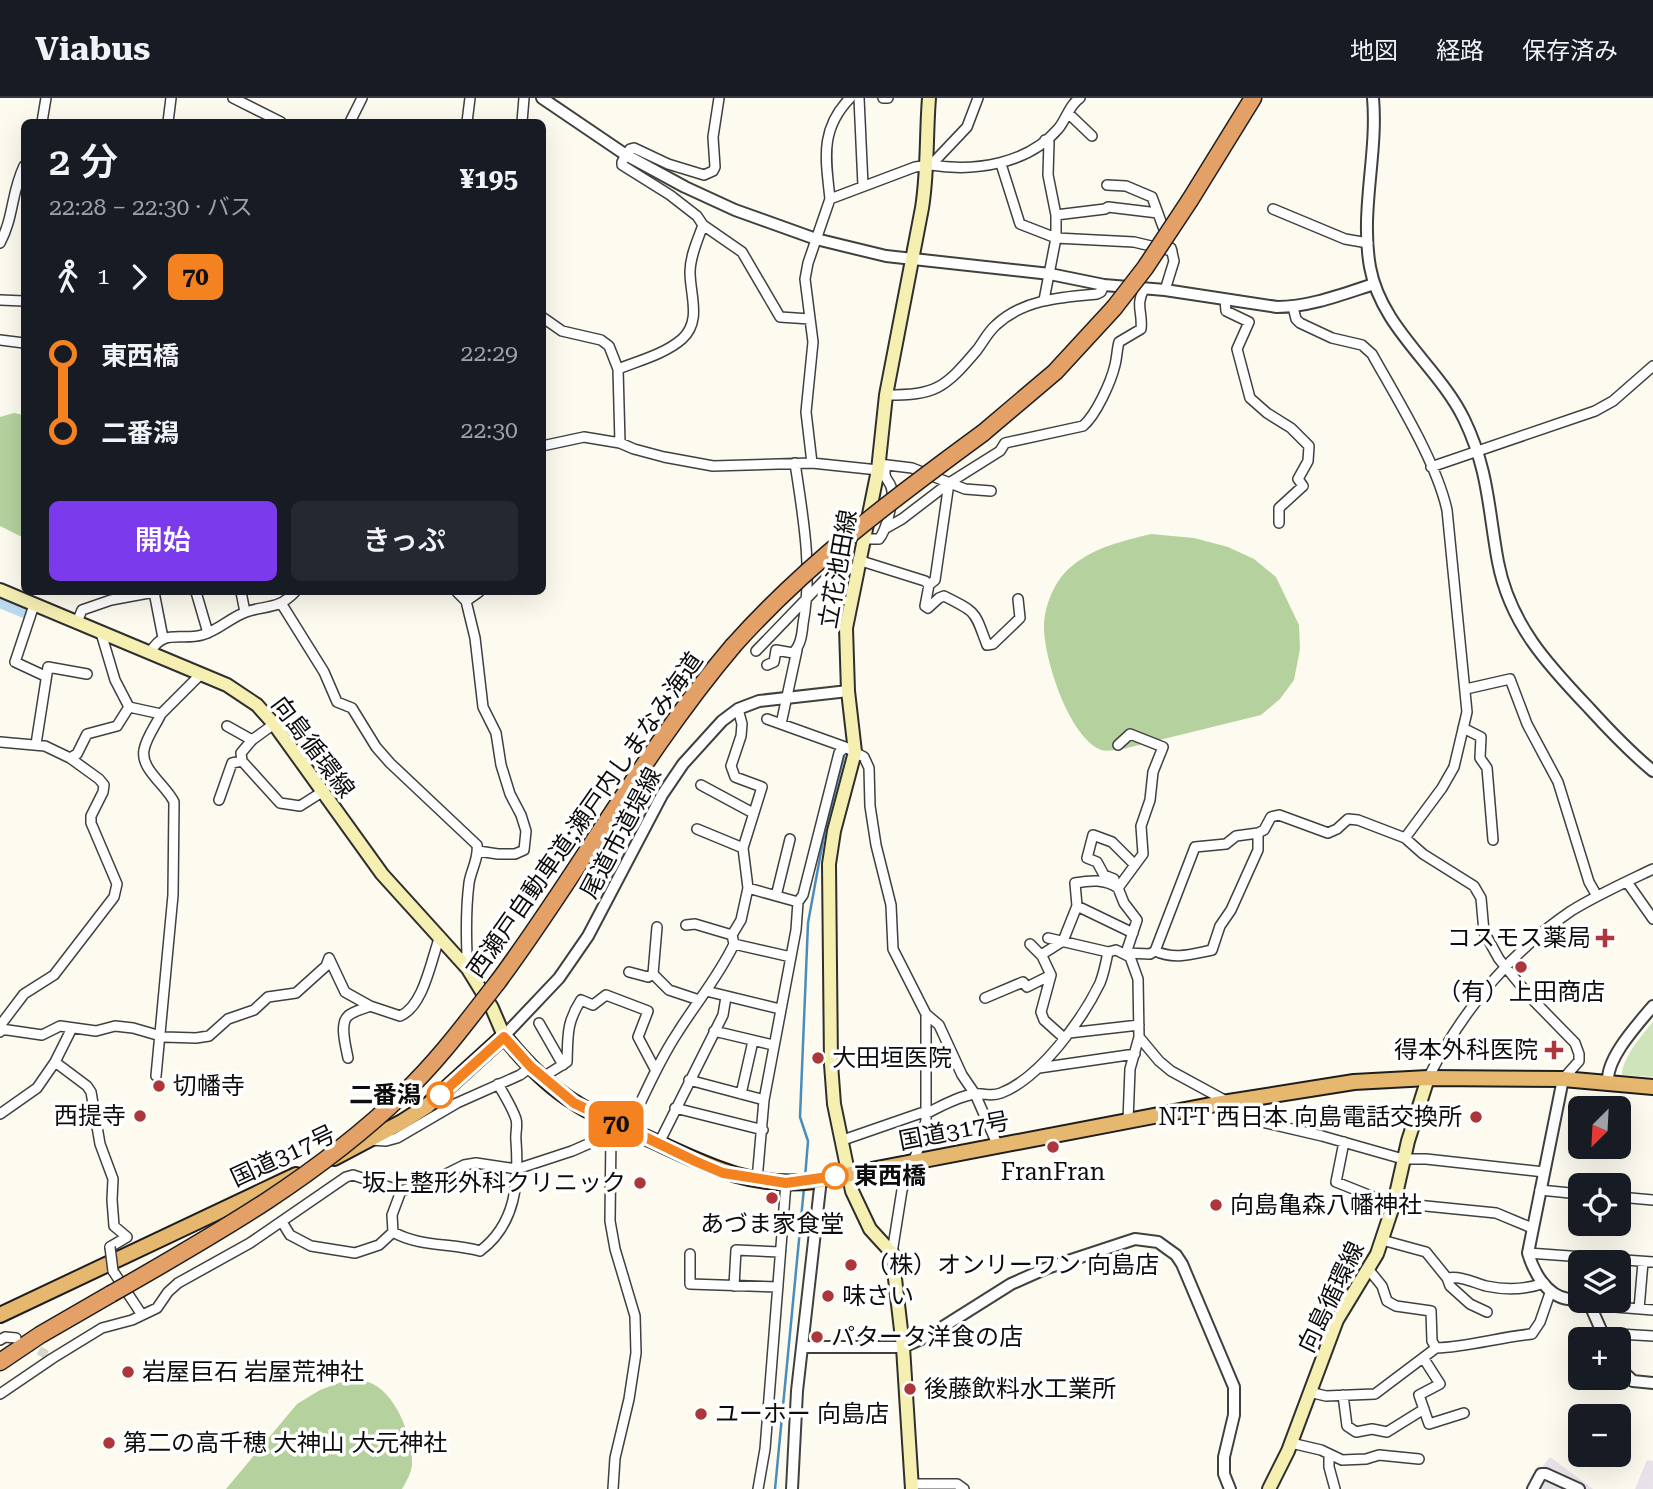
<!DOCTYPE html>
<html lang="ja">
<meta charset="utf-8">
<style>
:root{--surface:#171b24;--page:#242831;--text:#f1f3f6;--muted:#9ea1a6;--line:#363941;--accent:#7c3aed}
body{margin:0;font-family:"Roboto Serif","Noto Sans JP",serif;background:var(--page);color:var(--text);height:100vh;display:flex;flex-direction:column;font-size:26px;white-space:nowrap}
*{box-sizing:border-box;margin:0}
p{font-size:23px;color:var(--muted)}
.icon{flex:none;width:38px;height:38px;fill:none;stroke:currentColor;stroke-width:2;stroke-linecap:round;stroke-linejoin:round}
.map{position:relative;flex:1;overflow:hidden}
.side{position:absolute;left:21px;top:21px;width:525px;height:476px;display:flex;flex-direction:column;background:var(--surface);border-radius:10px;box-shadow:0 7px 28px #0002}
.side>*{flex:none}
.badge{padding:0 14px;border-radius:10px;font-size:24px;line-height:46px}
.needle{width:46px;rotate:204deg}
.buttons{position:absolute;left:1568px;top:998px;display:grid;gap:14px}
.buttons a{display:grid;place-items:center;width:63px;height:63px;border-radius:10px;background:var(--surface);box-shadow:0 7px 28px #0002;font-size:35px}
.map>.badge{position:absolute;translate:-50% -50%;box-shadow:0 0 0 4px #fff}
.legs{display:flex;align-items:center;gap:10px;height:77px;padding:0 28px;font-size:23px}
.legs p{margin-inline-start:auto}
.overview{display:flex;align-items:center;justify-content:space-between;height:119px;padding:0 28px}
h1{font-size:38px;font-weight:600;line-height:52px}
.primary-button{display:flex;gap:14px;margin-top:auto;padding:14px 28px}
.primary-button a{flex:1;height:80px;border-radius:10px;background:var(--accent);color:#fff;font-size:28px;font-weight:600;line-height:80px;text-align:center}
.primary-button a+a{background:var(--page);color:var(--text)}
ul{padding:0 28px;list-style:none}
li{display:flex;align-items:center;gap:24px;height:77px;font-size:26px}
li i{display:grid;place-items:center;width:10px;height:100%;margin:0 9px;background:currentColor}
li i::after{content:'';width:18px;height:18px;margin:-9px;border:5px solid;border-radius:50%;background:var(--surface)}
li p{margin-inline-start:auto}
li:first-child i{background:linear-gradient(#0000 50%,currentColor 0)}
li:last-child i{background:linear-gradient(currentColor 50%,#0000 0)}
header{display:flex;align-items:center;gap:42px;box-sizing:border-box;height:98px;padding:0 35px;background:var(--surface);border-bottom:2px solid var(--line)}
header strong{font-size:33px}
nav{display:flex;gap:38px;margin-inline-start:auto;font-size:24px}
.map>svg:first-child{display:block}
.industrial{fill:#eae2eb}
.green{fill:#d0e4bc}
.forest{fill:#b5d29e}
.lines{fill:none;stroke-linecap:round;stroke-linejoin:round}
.stream{stroke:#498dbd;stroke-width:2.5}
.river{stroke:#b9daef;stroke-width:16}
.minor-tunnel{stroke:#d9d6cd;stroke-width:9;stroke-dasharray:9 4.5;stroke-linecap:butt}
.minor-casing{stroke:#404040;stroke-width:12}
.tertiary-casing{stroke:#404040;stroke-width:14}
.secondary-casing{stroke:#2f2f2f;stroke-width:16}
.trunk-casing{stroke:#1e1e1e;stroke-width:18}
.motorway-casing{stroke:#1e1e1e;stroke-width:19}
.minor{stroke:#fff;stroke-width:9}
.tertiary{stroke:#fff;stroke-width:10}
.secondary{stroke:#f5efb2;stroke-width:12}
.trunk{stroke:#e6b76e;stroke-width:14}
.motorway{stroke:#e3a167;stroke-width:16}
.minor-bridge-casing{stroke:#404040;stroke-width:12;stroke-linecap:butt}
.motorway-bridge-casing{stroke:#1e1e1e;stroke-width:19;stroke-linecap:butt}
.minor-bridge{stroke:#fff;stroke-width:9}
.motorway-bridge{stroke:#e3a167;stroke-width:16}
.line-1-casing{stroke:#fff;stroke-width:16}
.line-1{stroke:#f58220;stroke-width:10}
.poi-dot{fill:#ac363a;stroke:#fff;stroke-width:2.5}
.stop-1-dot{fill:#fff;stroke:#f58220;stroke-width:3.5}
.labels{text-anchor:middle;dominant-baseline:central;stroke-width:7;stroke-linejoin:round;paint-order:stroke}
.street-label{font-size:24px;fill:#0d0d0d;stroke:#fff}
.poi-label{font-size:24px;fill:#0d0d0d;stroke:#fff;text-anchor:start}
.stop-label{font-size:24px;font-weight:bold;fill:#0d0d0d;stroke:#fff;text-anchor:end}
</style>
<header>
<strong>Viabus</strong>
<nav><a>地図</a><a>経路</a><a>保存済み</a></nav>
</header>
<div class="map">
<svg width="1653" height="1391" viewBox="0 0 1653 1391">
<rect width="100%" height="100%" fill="#fdfaef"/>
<path class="industrial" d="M1550,1359L1593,1391H1525Z
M1647,1362L1653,1363V1391H1635Z"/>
<path class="green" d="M1653,924V979L1622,977C1621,962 1643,935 1653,924Z"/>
<path class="forest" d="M14,315L24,317V440L0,428V319Z
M1151,436L1194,440L1228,449L1254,461L1276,479L1299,527L1300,551L1294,582L1280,601L1261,617L1123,651C1117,651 1107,654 1101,652C1069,639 1044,561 1044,529C1044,508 1055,481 1072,468C1095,449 1123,443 1151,436Z
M347,1282C354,1283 362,1282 368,1284C396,1293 413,1340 412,1366C412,1374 406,1384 402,1391H226L297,1306L320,1292Z"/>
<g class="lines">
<path class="stream" d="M805,1080L808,1043L800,1019L808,825L825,732L844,658
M775,1391L804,1090"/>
<path class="river" d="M0,502L25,512"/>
<path class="minor-tunnel" d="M27,1246L53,1260"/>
<g class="minor-casing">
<path id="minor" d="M233,0L281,24
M719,0L713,39L715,69L713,73L704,77L668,66L634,50L630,51L622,64V67L670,97L697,118L703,127L742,154L780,219L810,221
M859,0L863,88
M883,0H888
M1068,15L1092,38
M42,24L46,0
M168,24L171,0
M350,24L362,0
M467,24L470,0
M522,24L524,0
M1001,66L1020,126L1056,140L1134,144L1172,153
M931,67C975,74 1028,66 1058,31C1066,22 1069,7 1080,0
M1107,87L1126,88L1152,99L1166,137
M830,101C826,62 819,32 850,0
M1273,111L1345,141L1368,145
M1056,117L1105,111L1108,109L1158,115
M0,145C14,119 11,95 24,68
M1165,192L1174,163L1171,150
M0,202L24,203
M1044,202L1056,140V117L1048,77L1049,44L1045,42
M1225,202L1226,213L1249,224L1237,251L1250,300L1267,315L1291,330L1309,348L1308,363L1298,381L1303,388L1279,410V425
M1293,209L1296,221L1300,225L1332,240L1362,247L1372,256C1397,301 1436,363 1447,412L1467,614L1454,669L1442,690L1405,740
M542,219L562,233L601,242L609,248L618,271L620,345
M0,242L24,245
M618,271C638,263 665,256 682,241C702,223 690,197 690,174C690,158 698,141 703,127
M886,297C936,297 944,291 977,252C983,244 988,234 996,227C1024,201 1062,199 1097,196L1101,194L1104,187
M542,348L584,339L620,345L634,351L664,359L713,368L812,365L878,372
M812,365L806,314L813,244L805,181L808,165L830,101L915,69L931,67L967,29L978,0
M879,366L912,370L965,391L991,393
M1431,369L1595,313L1613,303L1653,268
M886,430L902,421L949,385
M863,441H879C886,433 893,405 892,393C891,381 882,384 886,367
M858,462L925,483L929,487L925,508L928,510L939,500L944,498C978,515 974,513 987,547L993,546L1020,520L1018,501
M929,487L935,482L949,385L1000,353L1005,345L1083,328C1096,317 1111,284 1115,267C1117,259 1117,251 1119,244L1141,231C1143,214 1135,208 1144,191
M196,494L208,535
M241,494L245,514
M457,494L466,503
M281,505L324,574L337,604L352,610L376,649L390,665L477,747C479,760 471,772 469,785C466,809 466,832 467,857L461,863
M34,507L15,564L45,578
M77,524L82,512L111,502L154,494L163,540
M101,535L115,582L129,609L161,616L201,576
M756,553L836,470L856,471
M150,555C163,530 180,543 202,537C218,533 231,519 246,514C266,507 278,512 295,494
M767,567L774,564L776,552L793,555C801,547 802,536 803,526C813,471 803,419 795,365
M1466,591L1510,581L1527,626L1558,684L1589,784L1597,798
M767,621L845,649L864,659L869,670L870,708L876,747L891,807L893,851L926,916L939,927L962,977L975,996L998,1048
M781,626L797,552
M227,628L252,642L274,626
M1463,630L1481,639L1480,660L1487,670L1493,742
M0,644L45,648L70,660L77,656L87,636L117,628L129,609
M36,646L48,569L87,576
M1118,647L1130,636L1163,649L1153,674L1150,702L1141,728L1143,756L1118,790L1124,805L1137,822L1126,855L1150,856L1155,853L1195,749L1226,746L1236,738L1258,735L1264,732L1271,719L1279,717L1328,735L1337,731L1348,721L1358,722L1405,740L1423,756L1474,788L1481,800L1484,834L1499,861L1531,900L1575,945L1579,956V963L1563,981
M242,663L280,705L300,708L322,694
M701,687L753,715
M219,702L232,665L242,663L241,655L252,642
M697,731L743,750
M478,753L498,756H515L524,752L526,733L521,717L510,696L501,667L496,635L483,609L475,540L466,503L479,494
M1114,781L1104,777L1097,764L1087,760L1093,737L1112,744L1135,767
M1627,784L1653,821
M748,790L798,804L803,797L839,655L845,649
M1118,790C1105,781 1091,782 1075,785L1077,808L1133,835
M776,798L790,741
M686,827L695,826L732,837L734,846L791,859
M657,829L653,876L669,892L699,902
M732,837L741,822L748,790L743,750L762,689L735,679L731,668L741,638L742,626L738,611
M1048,840L1108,854
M1030,846L1042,858L1051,877L1041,914L1044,922L1064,940
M1155,853C1175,862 1192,856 1212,852L1220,828L1231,812L1258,752V735
M1041,857L1063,843L1077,808
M329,860L345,894L370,908
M629,874L648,879L653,876
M706,893L780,911
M985,900L1023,884L1027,889L1051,877
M539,925L563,967
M1,931L42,937L60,928L96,933L115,928L133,930L164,939L196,940L209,938L228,921L254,912L268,899L296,895L326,868L329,860
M714,933L773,947
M0,934L2,925L24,896L54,877L114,799L117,786L91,725V718L103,694L104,687L99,681L70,660
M1069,935L1139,927
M1139,939L1159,963L1171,973L1228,1004L1232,1016L1236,1018L1322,1038L1403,1061H1426L1544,1074
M348,960C346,949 339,926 348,918C353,913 364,911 370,908L400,918C424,908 431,862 440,838
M55,964L87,988L91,994L100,1046L113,1081L112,1102L114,1128L127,1139L110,1149
M1039,970L1135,956
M156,978L173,797L174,704C167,688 140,671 144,652C146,640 156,627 161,616
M543,979L567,964C568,939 566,925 581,902L593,907L606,897L648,913L638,939L656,973
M1428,980C1462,914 1509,855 1571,813C1597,797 1626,784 1653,771
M689,982L764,1002
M741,996L753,943
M675,1010L763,1032
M0,1016L37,990L55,964L72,930
M628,1031C644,998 658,964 678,934C696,905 719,878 734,846
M611,1036L610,1123L615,1151L635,1218L636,1255L629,1301L615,1360L613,1391
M370,1042L386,1043L397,1040L457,1005L520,977L531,969
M843,1042L921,1015L925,1016C940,1009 958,998 975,996C985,995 991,999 1001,995C1040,980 1082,922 1100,885C1104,875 1106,864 1108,854L1116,852L1130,859L1138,881L1139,939L1130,971L1128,1023
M1344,1044L1336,1084L1386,1104L1496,1115L1532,1130
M659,1045L723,917L726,899
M757,1082L764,1002L796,832L798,804
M1540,1092L1580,1096
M401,1093L392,1117L393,1134C419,1149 452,1145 480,1153C516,1126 519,1084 516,1043C515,1035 518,1028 516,1021C512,1009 504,997 498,986
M1619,1099L1653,1102
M282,1124L290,1137L311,1148L355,1155L379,1147L393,1134
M1382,1142L1426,1154L1447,1180L1450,1188L1470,1206L1487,1214
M892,1155L902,1092L921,1044L926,1022V916
M1528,1155L1653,1164
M690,1156V1186L778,1189
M1369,1172L1382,1188L1387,1203L1396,1208L1431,1213L1432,1243L1436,1250C1468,1249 1500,1239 1532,1236L1540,1224L1550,1195
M113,1173L142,1217
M1447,1180C1462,1178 1472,1184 1486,1188C1505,1192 1525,1192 1544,1185
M734,1188L736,1152L780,1154
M1591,1204L1590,1207L1653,1212
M1639,1211L1643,1164
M1602,1235L1653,1238
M0,1242L5,1239L16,1240
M1424,1261L1440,1286L1419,1297L1429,1326L1464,1315
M1309,1294L1326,1298L1375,1296L1436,1250
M0,1296L53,1260L102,1230L132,1222L157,1210L168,1194L178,1185L250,1145L346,1079L353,1077L401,1093L434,1082L464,1067L476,1065L517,1071L572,1053L611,1036L615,1026
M1343,1297L1347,1328L1356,1334L1372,1331L1387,1334L1424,1311
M1291,1345L1321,1352L1342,1362L1366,1361L1379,1357L1419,1361
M1329,1356V1369L1335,1391
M912,1386H957L964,1391
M758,1391L765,1351L786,1085"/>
</g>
<g class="tertiary-casing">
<path id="tertiary" d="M542,0L626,57L685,89L735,112L816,141L886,158L1050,176L1104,187L1165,192L1277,209C1310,209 1343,196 1374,186
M1373,0C1378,56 1360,112 1370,169C1381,230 1438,268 1464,321C1489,373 1488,410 1498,464C1510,526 1547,566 1589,610C1609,632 1630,654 1653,673
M504,938L559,880L588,838L662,697L683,666L722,623L738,611L759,603L848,593
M1563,981L1528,1155C1534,1175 1547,1198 1568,1201C1576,1203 1583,1202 1590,1207L1605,1241
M1608,984C1606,960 1638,926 1653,908
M802,1249H903L930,1237L1011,1186L1047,1170L1135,1141L1158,1144L1176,1157L1182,1166L1234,1289V1317L1224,1359V1376L1230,1391
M1619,1270L1633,1283L1653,1285
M792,1391L797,1293L821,1081
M1533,1391L1541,1376H1546L1579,1391"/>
</g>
<g class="secondary-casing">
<path id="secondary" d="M0,492L227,587L257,607L274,626L382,776L468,871L492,910L504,938
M912,1391L903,1249L892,1155L870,1131L852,1093L834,1006L831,966L829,766L834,733L855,654L848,593L846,530L878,372L886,297L922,110C928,73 926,37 929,0
M1269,1391L1288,1353L1337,1222L1377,1156L1394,1105L1408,1043L1428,980"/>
</g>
<g class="trunk-casing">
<path id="trunk" d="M334,1060L402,1024L427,1008L504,938C524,963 547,987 574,1004C599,1021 629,1031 656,1044C708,1068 754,1091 814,1083L1216,1006L1354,984L1428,980L1563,981L1653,989
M0,1217L296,1077"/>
</g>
<g class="motorway-casing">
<path id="motorway" d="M1190,102L1253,0
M983,335L1055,274L1114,210
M497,885C579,775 644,653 733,548
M0,1264L40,1237L111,1196"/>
</g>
<use href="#minor" class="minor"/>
<use href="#tertiary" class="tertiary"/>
<use href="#secondary" class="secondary"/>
<use href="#trunk" class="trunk"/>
<use href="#motorway" class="motorway"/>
<g class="minor-bridge-casing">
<path id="minor-bridge" d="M110,1149L113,1173"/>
</g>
<g class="motorway-bridge-casing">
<path id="motorway-bridge" d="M1114,210L1145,170L1190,102
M733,548C807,465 893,401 983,335
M111,1196C216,1136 317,1079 404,995C439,962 468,922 497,885"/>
</g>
<use href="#minor-bridge" class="minor-bridge"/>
<use href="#motorway-bridge" class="motorway-bridge"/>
</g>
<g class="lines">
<g class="line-1-casing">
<path id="line-1" d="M440,997L504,939L531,969L574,1005L697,1064L723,1075L786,1085L835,1078"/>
</g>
<use href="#line-1" class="line-1"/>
</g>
<g class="poi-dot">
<path d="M1601.5 829.5h7v7h7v7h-7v7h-7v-7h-7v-7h7z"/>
<circle cx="1521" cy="869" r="7"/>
<path d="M1550.5 941.5h7v7h7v7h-7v7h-7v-7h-7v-7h7z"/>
<circle cx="818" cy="960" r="7"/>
<circle cx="159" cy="988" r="7"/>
<circle cx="140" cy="1018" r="7"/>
<circle cx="1476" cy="1019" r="7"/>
<circle cx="1053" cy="1049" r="7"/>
<circle cx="640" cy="1085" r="7"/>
<circle cx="772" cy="1100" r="7"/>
<circle cx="1216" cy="1107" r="7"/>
<circle cx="851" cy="1167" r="7"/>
<circle cx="828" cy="1198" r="7"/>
<circle cx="817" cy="1239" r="7"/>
<circle cx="128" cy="1274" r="7"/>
<circle cx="910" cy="1291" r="7"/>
<circle cx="701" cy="1316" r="7"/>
<circle cx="109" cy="1345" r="7"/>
</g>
<g class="stop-1-dot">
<circle cx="440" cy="997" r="12"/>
<circle cx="835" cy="1078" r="12"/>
</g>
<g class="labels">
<g class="street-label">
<text transform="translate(838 471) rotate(-80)">立花池田線</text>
<text transform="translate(313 649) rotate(53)">向島循環線</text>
<text transform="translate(585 717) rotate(-55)">西瀬戸自動車道;瀬戸内しまなみ海道</text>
<text transform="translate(621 735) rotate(-62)">尾道市道堤線</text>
<text transform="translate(954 1033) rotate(-11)">国道317号</text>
<text transform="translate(283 1058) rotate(-25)">国道317号</text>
<text transform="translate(1331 1199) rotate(-64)">向島循環線</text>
</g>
<g class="poi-label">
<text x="1591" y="840" text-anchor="end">コスモス薬局</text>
<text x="1521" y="894" text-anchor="middle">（有）上田商店</text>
<text x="1538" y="952" text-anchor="end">得本外科医院</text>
<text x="832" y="960">大田垣医院</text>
<text x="173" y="988">切幡寺</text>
<text x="126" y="1018" text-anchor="end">西提寺</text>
<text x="1462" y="1019" text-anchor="end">NTT 西日本 向島電話交換所</text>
<text x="1053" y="1074" text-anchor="middle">FranFran</text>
<text x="626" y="1085" text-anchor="end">坂上整形外科クリニック</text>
<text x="1230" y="1107">向島亀森八幡神社</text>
<text x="772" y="1126" text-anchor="middle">あづま家食堂</text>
<text x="865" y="1167">（株）オンリーワン 向島店</text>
<text x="842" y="1198">味さい</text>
<text x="831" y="1239">パタータ洋食の店</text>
<text x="142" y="1274">岩屋巨石 岩屋荒神社</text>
<text x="924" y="1291">後藤飲料水工業所</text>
<text x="715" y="1316">ユーホー 向島店</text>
<text x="123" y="1345">第二の高千穂 大神山 大元神社</text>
</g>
<g class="stop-label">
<text x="421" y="997">二番潟</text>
<text x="854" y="1078" text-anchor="start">東西橋</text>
</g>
</g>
</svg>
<div class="buttons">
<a><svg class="needle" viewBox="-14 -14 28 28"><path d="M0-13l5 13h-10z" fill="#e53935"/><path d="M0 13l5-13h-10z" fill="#9ea1a6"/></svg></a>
<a><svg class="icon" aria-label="locate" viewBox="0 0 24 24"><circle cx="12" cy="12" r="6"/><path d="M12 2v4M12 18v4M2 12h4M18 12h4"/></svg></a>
<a><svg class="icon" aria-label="layers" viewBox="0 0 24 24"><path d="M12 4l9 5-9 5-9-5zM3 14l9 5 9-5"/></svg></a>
<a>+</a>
<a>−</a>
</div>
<b class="badge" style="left:616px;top:1026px;background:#f58220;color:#111">70</b>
<section class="side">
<div class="overview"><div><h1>2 分</h1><p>22:28 – 22:30 · バス</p></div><b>¥195</b></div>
<div class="legs"><svg class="icon" aria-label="walk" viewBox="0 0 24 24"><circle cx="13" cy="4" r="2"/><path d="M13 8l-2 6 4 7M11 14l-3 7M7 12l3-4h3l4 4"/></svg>1<svg class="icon" aria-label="forward" viewBox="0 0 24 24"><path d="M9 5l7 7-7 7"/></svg><b class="badge" style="background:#f58220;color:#111">70</b></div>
<ul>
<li><i style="color:#f58220"></i><b>東西橋</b><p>22:29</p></li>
<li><i style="color:#f58220"></i><b>二番潟</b><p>22:30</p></li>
</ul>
<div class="primary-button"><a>開始</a><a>きっぷ</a></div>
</section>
</div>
